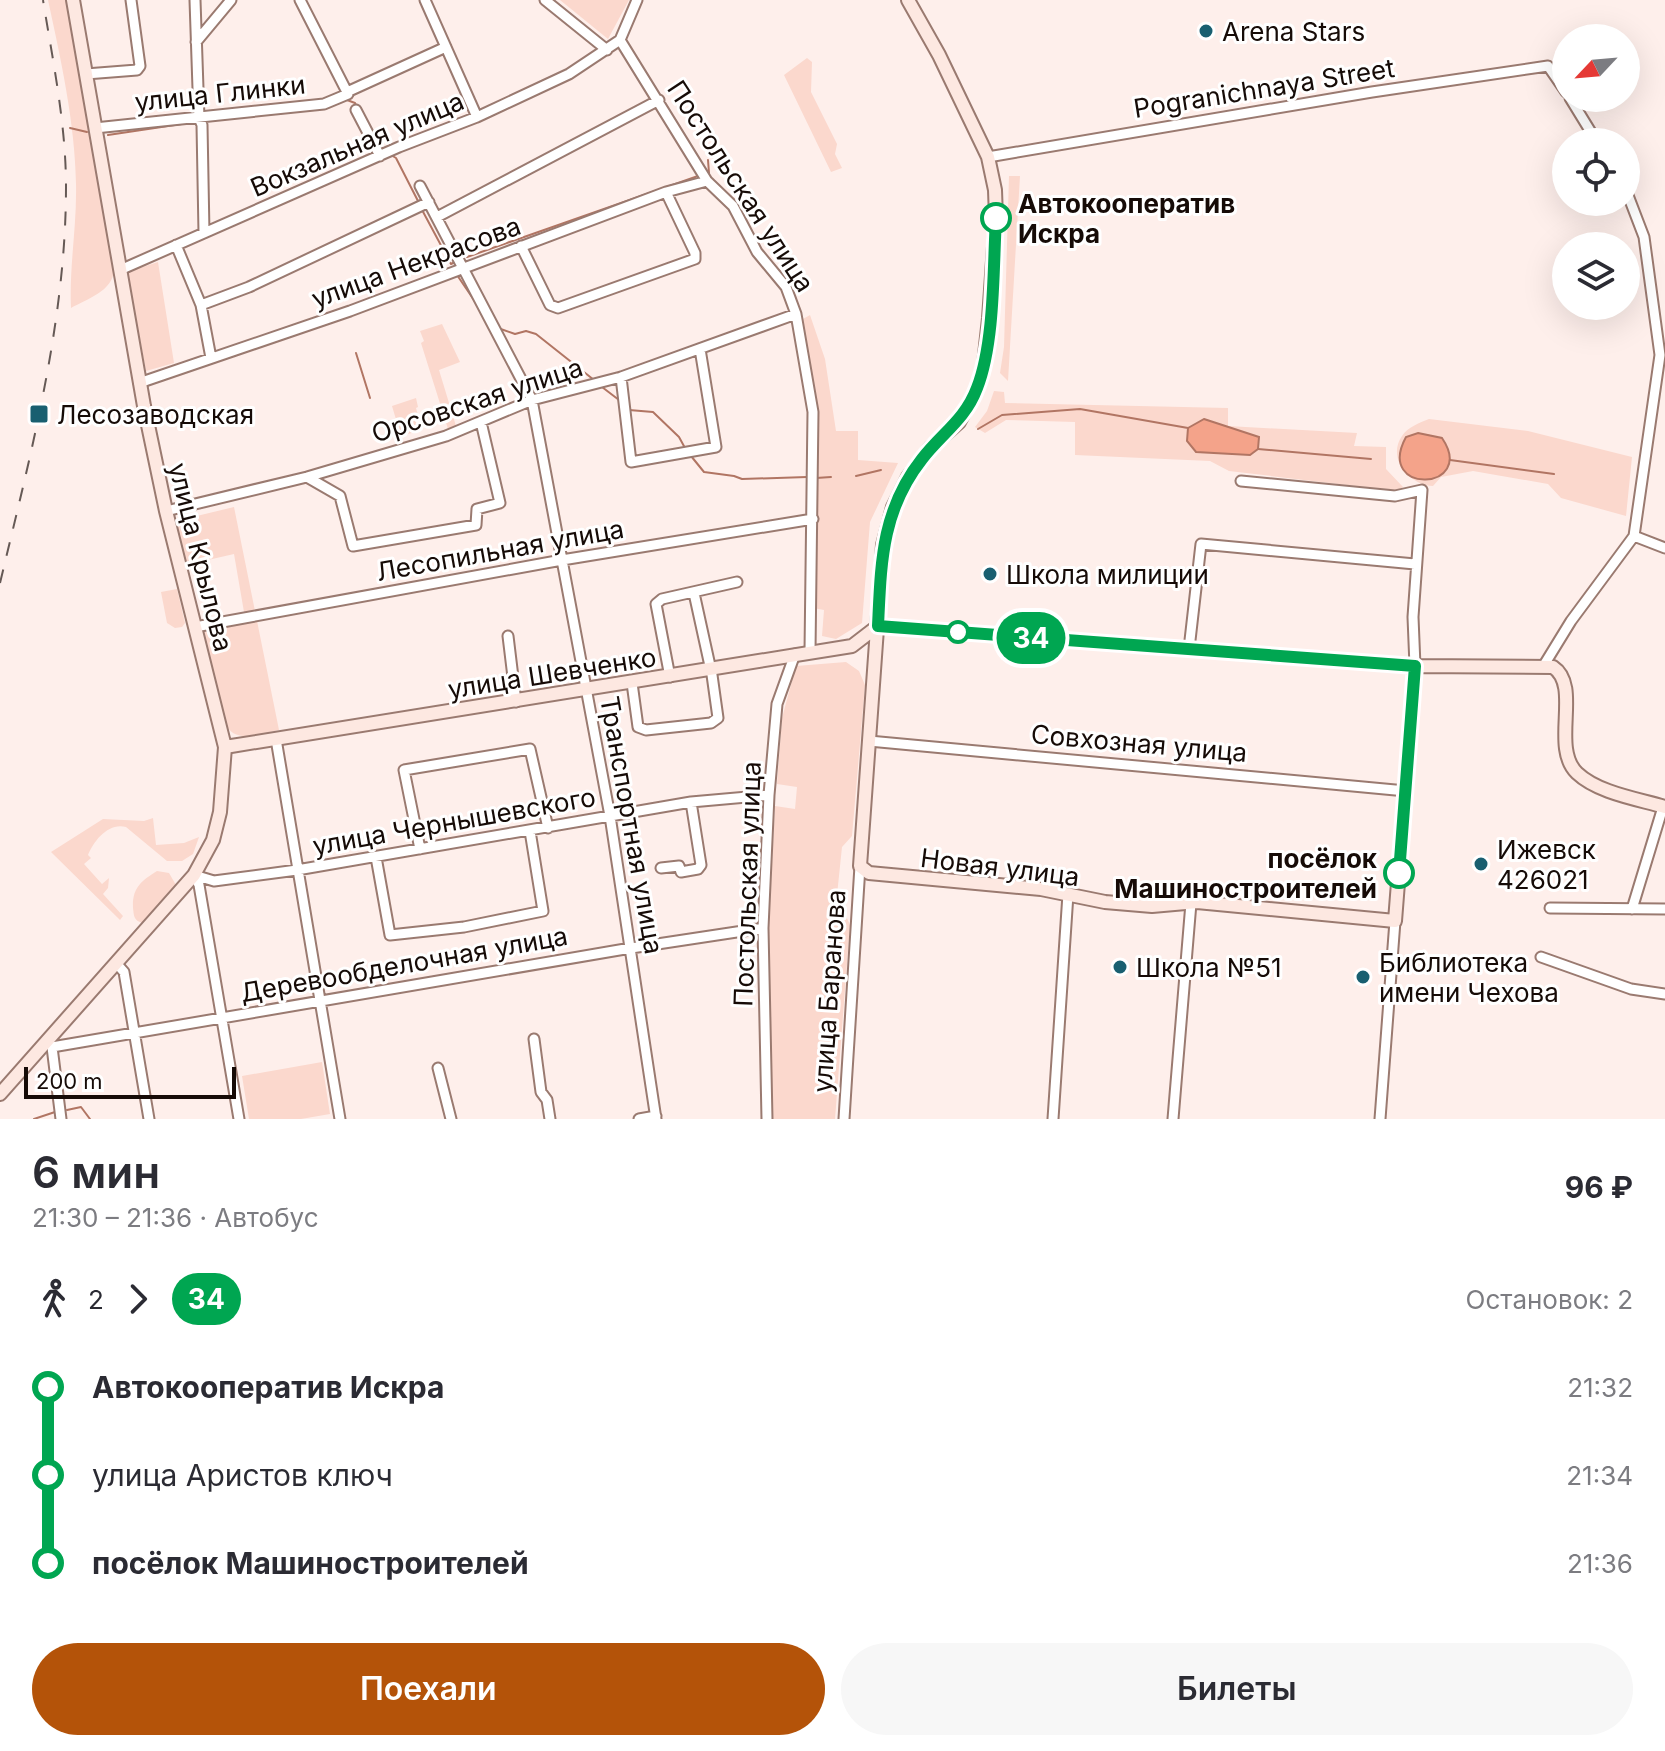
<!DOCTYPE html>
<html lang="ru">
<meta charset="utf-8">
<style>
:root{--surface:#fff;--page:#f7f7f7;--text:#2b2b33;--muted:#7c7c81;--accent:#b45309}
body{margin:0;font-family:Inter,sans-serif;background:var(--page);color:var(--text);height:100vh;display:flex;flex-direction:column;font-size:30px;white-space:nowrap}
*{box-sizing:border-box;margin:0}
p{font-size:26px;color:var(--muted)}
.icon{flex:none;width:44px;height:44px;fill:none;stroke:currentColor;stroke-width:2;stroke-linecap:round;stroke-linejoin:round}
.map{position:relative;height:1119px;overflow:hidden}
.sheet{display:flex;flex-direction:column;background:var(--surface);flex:1}
.sheet>*{flex:none}
.badge{padding:0 16px;border-radius:26px;font-size:28px;line-height:52px}
.needle{width:52px;rotate:244deg}
.fabs{position:absolute;left:1552px;top:24px;display:grid;gap:16px}
.fabs a{display:grid;place-items:center;width:88px;height:88px;border-radius:50%;background:var(--surface);box-shadow:0 8px 32px #0002;font-size:40px}
.scale{position:absolute;left:24px;bottom:20px;width:212px;box-sizing:border-box;padding-left:8px;border:4px solid #160b07;border-top:0;font-size:22px;line-height:28px;white-space:nowrap;color:#160b07;-webkit-text-stroke:6px #fff;paint-order:stroke}
.map>.badge{position:absolute;translate:-50% -50%;box-shadow:0 0 0 4px #fff}
.legs{display:flex;align-items:center;gap:12px;height:88px;padding:0 32px;font-size:26px}
.legs p{margin-inline-start:auto}
.overview{display:flex;align-items:center;justify-content:space-between;height:136px;padding:0 32px}
h1{font-size:44px;font-weight:600;line-height:60px}
.action{display:flex;gap:16px;margin-top:auto;padding:16px 32px}
.action a{flex:1;height:92px;border-radius:48px;background:var(--accent);color:#fff;font-size:32px;font-weight:600;line-height:92px;text-align:center}
.action a+a{background:var(--page);color:var(--text)}
ul{padding:0 32px;list-style:none}
li{display:flex;align-items:center;gap:28px;height:88px;font-size:30px}
li i{display:grid;place-items:center;width:12px;height:100%;margin:0 10px;background:currentColor}
li i::after{content:'';width:20px;height:20px;margin:-10px;border:6px solid;border-radius:50%;background:var(--surface)}
li p{margin-inline-start:auto}
li:first-child i{background:linear-gradient(#0000 50%,currentColor 0)}
li:last-child i{background:linear-gradient(currentColor 50%,#0000 0)}
.map>svg:first-child{display:block}
.green{fill:#fbd8cd}
.water{fill:#f4a38a;stroke:#b17563;stroke-width:2}
.lines{fill:none;stroke-linecap:round;stroke-linejoin:round}
.stream{stroke:#b17563;stroke-width:2}
.street-casing{stroke:#9a7a70;stroke-width:13}
.secondary-casing{stroke:#9a7a70;stroke-width:16}
.street{stroke:#fff;stroke-width:9}
.secondary{stroke:#fde8e1;stroke-width:12}
.rail{stroke:#655955;stroke-width:2;stroke-dasharray:14 14;stroke-linecap:butt}
.line-1-casing{stroke:#fff;stroke-width:18}
.line-1{stroke:#00a651;stroke-width:12}
.poi-dot{fill:#195f70;stroke:#fff;stroke-width:3}
.stop-1-dot{fill:#fff;stroke:#00a651;stroke-width:4}
.labels{text-anchor:middle;dominant-baseline:central;stroke-width:6;stroke-linejoin:round;paint-order:stroke}
.poi-label{font-size:26px;fill:#160b07;stroke:#fff;text-anchor:start}
.street-label{font-size:26px;fill:#160b07;stroke:#fff}
.stop-label{font-size:26px;font-weight:bold;fill:#160b07;stroke:#fff;text-anchor:start}
</style>
<div class="map">
<svg width="1665" height="1119" viewBox="0 0 1665 1119">
<rect width="100%" height="100%" fill="#feefeb"/>
<path class="green" d="M48,0H66L114,270C113,291 87,299 71,308C69,267 77,226 76,184C75,123 61,60 48,0Z
M560,0H629L608,39Z
M807,58L812,62L811,92L837,144L835,154L842,168L831,172L784,75Z
M1009,176H1020L1008,381L1000,373L1004,347Z
M158,262L174,363L146,371L127,272Z
M810,315L825,359L836,431H858V460L898,463L870,522L862,623L836,639L822,636L824,610L813,608L814,458L803,319Z
M442,324L460,362L439,370L456,426L448,429L421,343L424,341L420,331Z
M994,391L1004,392L1005,403L1228,408V426L1357,433L1354,446L1386,447V469L1403,487L1397,491L1229,471L1210,461L1075,455V422L1006,420L985,433L975,427L987,411Z
M416,398L418,407L416,408L422,430L401,436L392,406Z
M1429,419L1528,431L1632,457L1626,516L1561,498L1548,484L1473,471L1441,477L1433,486C1411,486 1386,459 1402,436C1408,427 1419,423 1429,419Z
M234,507L279,730C263,733 238,743 228,728L201,622L244,612L234,554L186,565L176,521Z
M177,589L185,623L182,627L175,628L167,623L161,592Z
M846,662L859,671L865,685L852,836L842,847L837,895L850,925L835,1119H771L769,921L775,806L795,809L797,787L777,784L782,718L796,666Z
M153,818L156,845L184,843L199,837L193,854L182,861H167L126,827C109,822 94,840 88,855L91,858L84,864L102,884L109,878L108,888L103,894L123,916L120,920L51,852L103,819L144,821Z
M157,871L169,873L176,885L142,923C134,920 134,917 133,908C132,888 141,881 157,871Z
M322,1062L330,1114L301,1119H249L242,1076Z"/>
<path class="water" d="M1204,419L1259,437L1258,449L1250,455L1196,452L1187,441L1188,428Z
M1418,433L1442,438C1478,491 1374,496 1406,437Z"/>
<g class="lines">
<path class="stream" d="M347,100L355,103L357,107
M70,128L87,132
M108,135L195,122
M391,155L396,158L418,201
M708,160L709,173
M421,208L451,264L457,261
M467,257L698,176
M457,275L476,303
M498,328L515,334L526,331L536,334L594,380
M356,353L370,398
M602,387L619,400
M629,410L653,412L679,437L685,448
M978,429L1002,415L1080,409L1188,428
M1258,449L1371,459
M691,456L704,472L734,476L742,479L807,477
M1450,460L1554,474
M856,476L881,470
M816,478L831,477
M67,1110L81,1107L90,1119
M34,1119L55,1112"/>
<g class="street-casing">
<path id="street" d="M195,0L199,118L202,125L204,233
M425,0L477,117
M545,0L607,50
M620,40L707,181L733,206L757,252L786,287L796,314L813,412L810,651
M196,42L231,0
M86,74L137,70L140,66L131,0
M347,92L446,47
M1570,98L1597,142
M356,110L380,156
M95,128L324,104L348,94L300,0
M988,157L1372,92L1548,66L1566,92
M420,186L532,400L610,816L656,1119
M437,217L659,100
M176,245L201,305L211,358
M521,246L550,305L558,308L695,259V253L666,192
M120,270L399,147L477,117L569,74L620,40L637,0
M201,305L249,287L429,202
M621,377L631,462L716,447L700,349
M139,383L350,311L666,192L707,181
M307,477L340,496L353,546L476,525L477,509L500,503L481,422
M1241,481L1395,496L1422,490L1413,617L1415,666
M166,511L307,477L446,436L532,400L621,377L796,314
M1634,536L1665,548
M195,627L562,560L813,519
M508,636L516,702
M1189,649L1201,544L1415,564
M1544,665L1571,621L1634,536L1660,355L1644,237L1626,190
M670,677L656,604L662,599L737,582
M632,683L638,727L646,730L711,723L718,718L712,675L694,593
M276,739L340,1119
M869,741L1406,791
M420,849L404,770L530,749L548,828
M376,857L390,935L464,927L543,911L530,831
M661,868L679,866L681,872L698,869L701,865L691,802
M194,875L214,881L297,870L691,802L769,795
M194,875L199,885L239,1119
M1550,908L1665,909
M1632,909L1663,807
M1541,957L1631,989L1665,994
M116,963L124,972L149,1119
M534,1039L541,1092L547,1100L550,1119
M49,1044L52,1047L61,1119
M52,1047L631,948L763,928
M438,1068L451,1119
M639,1119L656,1116
M767,1119L763,928L769,795L777,704L795,654
M844,1119L860,866
M1053,1119L1068,894
M1173,1119L1191,903
M1380,1119L1395,921"/>
</g>
<g class="secondary-casing">
<path id="secondary" d="M908,0L939,55L988,157L995,190L996,218L989,318L984,364L977,389L959,422L930,448L908,477L893,507L883,545L860,866L869,873L1041,889L1105,902L1152,906L1197,902L1395,921L1415,666
M878,626L1415,666L1553,667C1582,686 1550,747 1577,773C1598,793 1638,799 1665,807
M225,747L852,646L878,626
M0,1094L194,875L213,840L220,812L225,747L166,511L144,406L73,0"/>
</g>
<use href="#street" class="street"/>
<use href="#secondary" class="secondary"/>
<path class="rail" d="M0,583C31,453 66,321 66,187C66,124 53,62 43,0"/>
</g>
<g class="lines">
<g class="line-1-casing">
<path id="line-1" d="M996,218C993,268 995,342 977,388C965,420 942,433 922,459C881,511 881,564 878,626L1415,666L1399,873"/>
</g>
<use href="#line-1" class="line-1"/>
</g>
<g class="poi-dot">
<circle cx="1206" cy="31" r="8"/>
<rect x="29" y="404" width="20" height="20" rx="4"/>
<circle cx="990" cy="574" r="8"/>
<circle cx="1481" cy="864" r="8"/>
<circle cx="1120" cy="967" r="8"/>
<circle cx="1363" cy="977" r="8"/>
</g>
<g class="stop-1-dot">
<circle cx="996" cy="218" r="14"/>
<circle cx="958" cy="632" r="10"/>
<circle cx="1399" cy="873" r="14"/>
</g>
<g class="labels">
<g class="poi-label">
<text x="1222" y="31">Arena Stars</text>
<text x="57" y="414">Лесозаводская</text>
<text x="1006" y="574">Школа милиции</text>
<text x="1497" y="849">Ижевск<tspan x="1497" dy="30">426021</tspan></text>
<text x="1379" y="962">Библиотека<tspan x="1379" dy="30">имени Чехова</tspan></text>
<text x="1136" y="967">Школа №51</text>
</g>
<g class="street-label">
<text transform="translate(1264 88) rotate(-9)">Pogranichnaya Street</text>
<text transform="translate(220 93) rotate(-6)">улица Глинки</text>
<text transform="translate(357 144) rotate(-23)">Вокзальная улица</text>
<text transform="translate(741 186) rotate(57)">Постольская улица</text>
<text transform="translate(416 262) rotate(-20)">улица Некрасова</text>
<text transform="translate(477 400) rotate(-18)">Орсовская улица</text>
<text transform="translate(500 550) rotate(-10)">Лесопильная улица</text>
<text transform="translate(201 557) rotate(76)">улица Крылова</text>
<text transform="translate(552 673) rotate(-9)">улица Шевченко</text>
<text transform="translate(1139 743) rotate(5)">Совхозная улица</text>
<text transform="translate(454 821) rotate(-10)">улица Чернышевского</text>
<text transform="translate(632 825) rotate(80)">Транспортная улица</text>
<text transform="translate(1000 867) rotate(7)">Новая улица</text>
<text transform="translate(747 884) rotate(-88)">Постольская улица</text>
<text transform="translate(404 964) rotate(-10)">Деревообделочная улица</text>
<text transform="translate(829 991) rotate(-86)">улица Баранова</text>
</g>
<g class="stop-label">
<text x="1018" y="203">Автокооператив<tspan x="1018" dy="30">Искра</tspan></text>
<text x="1377" y="858" text-anchor="end">посёлок<tspan x="1377" dy="30">Машиностроителей</tspan></text>
</g>
</g>
</svg>
<div class="fabs">
<a><svg class="needle" viewBox="-14 -14 28 28"><path d="M0-13l5 13h-10z" fill="#e53935"/><path d="M0 13l5-13h-10z" fill="#7c7c81"/></svg></a>
<a><svg class="icon" aria-label="locate" viewBox="0 0 24 24"><circle cx="12" cy="12" r="6"/><path d="M12 2v4M12 18v4M2 12h4M18 12h4"/></svg></a>
<a><svg class="icon" aria-label="layers" viewBox="0 0 24 24"><path d="M12 4l9 5-9 5-9-5zM3 14l9 5 9-5"/></svg></a>
</div>
<div class="scale">200 m</div>
<b class="badge" style="left:1031px;top:638px;background:#00a651;color:#fff">34</b>
</div>
<section class="sheet">
<div class="overview"><div><h1>6 мин</h1><p>21:30 – 21:36 · Автобус</p></div><b>96 ₽</b></div>
<div class="legs"><svg class="icon" aria-label="walk" viewBox="0 0 24 24"><circle cx="13" cy="4" r="2"/><path d="M13 8l-2 6 4 7M11 14l-3 7M7 12l3-4h3l4 4"/></svg>2<svg class="icon" aria-label="forward" viewBox="0 0 24 24"><path d="M9 5l7 7-7 7"/></svg><b class="badge" style="background:#00a651;color:#fff">34</b><p>Остановок: 2</p></div>
<ul>
<li><i style="color:#00a651"></i><b>Автокооператив Искра</b><p>21:32</p></li>
<li><i style="color:#00a651"></i><span>улица Аристов ключ</span><p>21:34</p></li>
<li><i style="color:#00a651"></i><b>посёлок Машиностроителей</b><p>21:36</p></li>
</ul>
<div class="action"><a>Поехали</a><a>Билеты</a></div>
</section>
